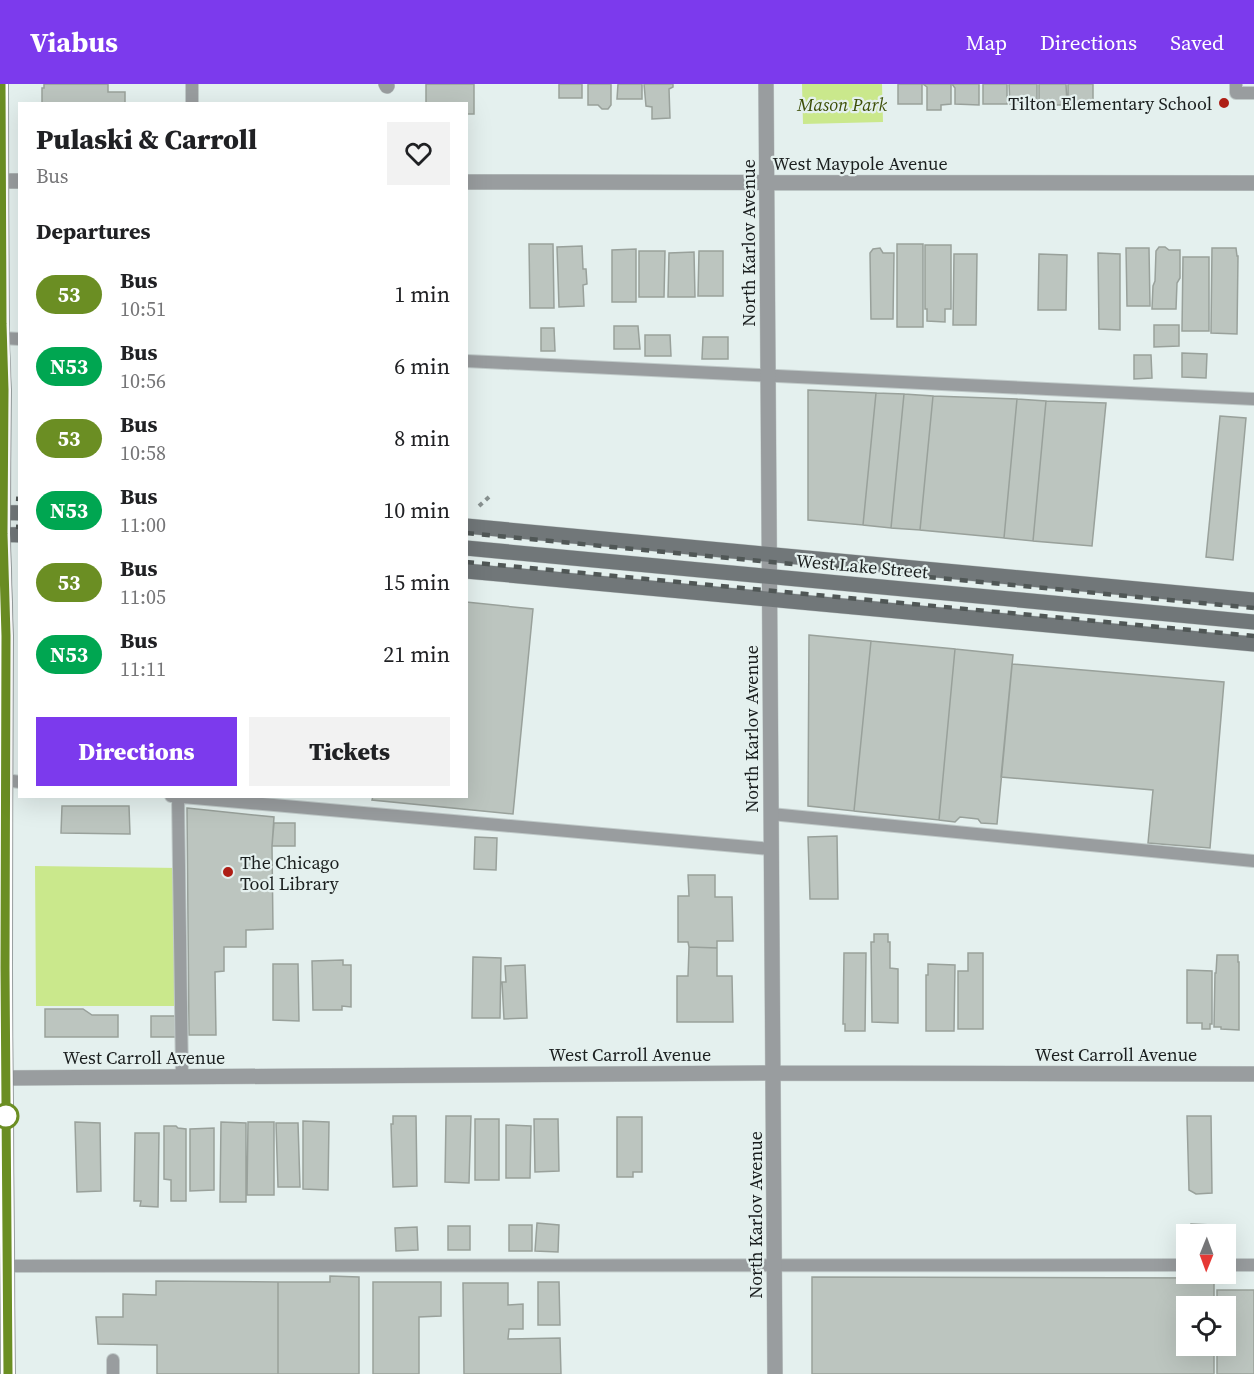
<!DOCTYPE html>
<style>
:root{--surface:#fff;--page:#f2f2f2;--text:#202124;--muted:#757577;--accent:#7c3aed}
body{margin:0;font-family:"Source Serif 4",serif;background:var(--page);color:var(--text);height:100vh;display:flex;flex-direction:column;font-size:22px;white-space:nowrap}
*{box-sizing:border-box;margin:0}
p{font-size:20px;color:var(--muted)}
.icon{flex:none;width:33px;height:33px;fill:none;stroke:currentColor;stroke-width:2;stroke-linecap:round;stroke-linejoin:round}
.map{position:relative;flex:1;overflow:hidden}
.sheet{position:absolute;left:18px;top:18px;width:450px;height:696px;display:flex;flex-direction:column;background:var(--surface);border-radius:0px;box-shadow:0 6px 24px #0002}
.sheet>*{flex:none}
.badge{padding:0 12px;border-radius:20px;font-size:21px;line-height:39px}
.needle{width:39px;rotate:181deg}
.controls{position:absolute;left:1176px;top:1140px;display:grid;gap:12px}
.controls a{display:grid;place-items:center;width:60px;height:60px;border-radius:0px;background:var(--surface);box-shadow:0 6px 24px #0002;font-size:30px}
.map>.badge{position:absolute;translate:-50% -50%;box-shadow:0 0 0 3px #fff}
h2{padding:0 18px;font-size:22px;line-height:54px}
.round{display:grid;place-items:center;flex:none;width:63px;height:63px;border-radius:0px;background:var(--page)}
.headline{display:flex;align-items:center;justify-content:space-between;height:102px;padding:0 18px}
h1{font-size:28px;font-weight:800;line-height:45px}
.button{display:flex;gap:12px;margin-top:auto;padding:12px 18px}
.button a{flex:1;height:69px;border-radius:0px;background:var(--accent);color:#fff;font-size:24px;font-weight:800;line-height:69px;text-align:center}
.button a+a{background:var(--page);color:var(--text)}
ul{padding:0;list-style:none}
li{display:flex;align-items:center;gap:18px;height:72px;padding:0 18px}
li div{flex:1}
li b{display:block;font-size:22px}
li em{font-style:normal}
li .badge{min-width:66px;font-weight:700;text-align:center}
header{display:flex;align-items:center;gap:36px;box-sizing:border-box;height:84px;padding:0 30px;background:var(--accent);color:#fff}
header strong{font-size:28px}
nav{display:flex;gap:33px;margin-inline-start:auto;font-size:21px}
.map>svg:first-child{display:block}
.green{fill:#cae88c}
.building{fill:#bcc5bf;stroke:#99a19b;stroke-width:1.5}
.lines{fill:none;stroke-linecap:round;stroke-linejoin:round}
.lane-casing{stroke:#c0cac9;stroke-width:14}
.street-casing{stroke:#c0cac9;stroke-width:16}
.secondary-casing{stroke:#c0cac9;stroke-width:16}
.path{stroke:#889190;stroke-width:4;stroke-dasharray:4.5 4.5;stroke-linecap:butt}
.lane{stroke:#999d9f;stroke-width:12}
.street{stroke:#999d9f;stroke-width:15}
.secondary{stroke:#717779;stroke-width:15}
.rail{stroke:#505756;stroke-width:4.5;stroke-dasharray:8 8;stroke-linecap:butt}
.line-casing{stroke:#fff;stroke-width:14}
.line{stroke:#6b8e23;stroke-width:9}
.poi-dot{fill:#ae1e15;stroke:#e4f0ee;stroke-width:2}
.stop-dot{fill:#fff;stroke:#6b8e23;stroke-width:3}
.labels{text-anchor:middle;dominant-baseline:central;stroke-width:4.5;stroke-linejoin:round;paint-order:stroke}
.poi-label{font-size:18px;fill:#1a1e1e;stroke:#e4f0ee;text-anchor:end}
.park-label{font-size:18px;font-style:italic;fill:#3d4f07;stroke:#e4f0ee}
.street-label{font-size:18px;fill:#1a1e1e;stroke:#e4f0ee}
</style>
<header>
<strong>Viabus</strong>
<nav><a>Map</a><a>Directions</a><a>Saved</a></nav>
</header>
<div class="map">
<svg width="1254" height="1290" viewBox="0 0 1254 1290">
<rect width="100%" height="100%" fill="#e4f0ee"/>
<path class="green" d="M802,0H882L883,38L803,40Z
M35,782L179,784L181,922H36Z"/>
<path class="building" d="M44,0H108V8H125V20H42V4H44Z
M426,0H474V30H466V20H426Z
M559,0H582V14H559Z
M588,0H611V21L608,25H602L598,21H588Z
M618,0H642V15H617Z
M644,0H673V3L669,5L670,34L652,35V23L646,22Z
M898,0H922V20H898Z
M923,0H951V20L941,21V26H927V3Z
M952,0H979V21L955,20V4Z
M983,0H1007V20H983Z
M1009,0H1037V19L1010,20Z
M1039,0H1066L1067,21H1039Z
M1068,0H1093V20H1084L1081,25L1073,24L1068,19Z
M529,160H553L554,224H530Z
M897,160H923V243H897Z
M925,161H951V225H945V238L927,237V225H925Z
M582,162L583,185H586L587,200L583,201L584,222L559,223L557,163Z
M1159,163H1165L1169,166H1180V194L1177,199L1176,225H1152L1153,202L1155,197L1156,167Z
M880,164L883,169H894L893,235H871L870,169L873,165Z
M1126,164H1149L1150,222H1127Z
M1212,164H1236L1237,172H1238L1237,250L1211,249Z
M636,165V218H612V166Z
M639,167H665L664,213H639Z
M699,167H723V212H698Z
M694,168L695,213H668L669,169Z
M1098,169L1120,170V246L1099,245Z
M954,170H977L976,241H953Z
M1039,170L1067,171L1066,226H1038Z
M1183,173H1209V247H1182Z
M1154,241H1179V262L1154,263Z
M614,242H638L640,265H614Z
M541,244H554L555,267H541Z
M645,251H670L671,272H645Z
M703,253H728V275H702Z
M1182,269L1207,270L1206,294L1182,293Z
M1134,271H1151L1152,294L1134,295Z
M808,306L876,309L863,441L808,436Z
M876,309L904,310L891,444L863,441Z
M904,310L933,312L920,446L891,444Z
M933,312L1017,315L1004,454L920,446Z
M1017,315L1046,317L1033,457L1004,454Z
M1046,317L1106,319L1092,462L1033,457Z
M1220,332L1246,334L1233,476L1206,473Z
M466,518L533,525L513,730L372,716L373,712H466Z
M809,551L871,557L854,727L808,722Z
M871,557L955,565L939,736L854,727Z
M955,565L1013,571L997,740L981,739L978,735L960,733L955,738L939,736Z
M1012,580L1224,598L1210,764L1148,759L1153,706L1001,693Z
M62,722H129L130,750L61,749Z
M187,724L274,733L272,762L273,845L246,846V863H224V887L215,888L216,951H189Z
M274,739H295V762H272Z
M837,752L838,815H810L808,753Z
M475,753L497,754L496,786L474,785Z
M688,791H715V813H732L733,857H717V864L689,863L688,858H678V812H689Z
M874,850H888V858H890V884L898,885V939L872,938L871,858H874Z
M689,863L717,864V892H732L733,938H677V892H688Z
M844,869H866L865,947H845V940H843Z
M968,869H983V945H958V887H968Z
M1217,871H1238V878H1239V946L1221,945V943H1214L1215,889H1216Z
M473,873L501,874L500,934H472Z
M343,876V881H351V923L342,922V926H313L312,877Z
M273,880H298L299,937L273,936Z
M928,880L955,881L954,947H926V891H928Z
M525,881L527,934L504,935L502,898H506L505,882Z
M1187,886L1212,887V940H1210V945H1202V939H1187Z
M45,925H83L92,931H118V953H45Z
M151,932H176V953H151Z
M393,1032H416L417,1102L393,1103L391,1040H393Z
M446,1032H471L469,1099L445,1098Z
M1187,1032H1211L1212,1109L1196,1110L1189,1106Z
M617,1033H642V1088H633V1093H617Z
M475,1035H499V1096H475Z
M534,1035H558L559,1087L535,1088Z
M303,1037L329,1038L328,1106L303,1105Z
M75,1038L100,1039L101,1107L77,1108Z
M221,1038L246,1039V1118H220Z
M248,1038H274V1111H247Z
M276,1039H298L300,1103H278Z
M506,1041L531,1042L530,1094H506Z
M164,1042H176L178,1044L186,1045V1117H171V1096L164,1095Z
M214,1044V1106L190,1107V1045Z
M135,1049H159L158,1123L140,1122L141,1117H134Z
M537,1139L559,1141L558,1168L535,1167Z
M1191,1140L1212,1141V1150H1191Z
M509,1141H532V1167H509Z
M448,1142H470V1166H448Z
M417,1143L418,1166L396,1167L395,1144Z
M330,1192L359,1193V1290H278V1198H330Z
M812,1193L1214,1194V1222H1186V1262H1214V1290H812Z
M156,1197L278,1198V1290H157V1261L98,1260L96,1233H123V1210L156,1211Z
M373,1198H441V1232L419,1233V1290H373Z
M538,1198H559L560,1241H538Z
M463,1199H508V1221L523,1220V1245H509L508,1255L560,1254L561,1290H464Z
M1217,1206H1254V1290H1217V1262H1226V1222H1217Z"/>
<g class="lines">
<g class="lane-casing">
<path id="lane" d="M192,0V20
M1236,0V9H1254
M2,254L20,255
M466,277L1254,315
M5,696L20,698
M171,712L771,765
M178,713L182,992
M771,730L1254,777
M1226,1181H1254
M7,1182L1186,1181
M113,1276V1290"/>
</g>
<g class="street-casing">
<path id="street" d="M386,0L387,2
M766,0L775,1290
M2,97H20
M466,98L1254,99
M6,994L773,989L1254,990"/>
</g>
<g class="secondary-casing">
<path id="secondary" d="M1,0L2,254L4,306L3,450L6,552L5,884L8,1290
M0,428L20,429
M466,442L1254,516
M0,450L20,451
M466,464L1254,538
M466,487L1254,560"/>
</g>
<path class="path" d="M479,422L489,413"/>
<use href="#lane" class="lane"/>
<use href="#street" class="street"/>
<use href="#secondary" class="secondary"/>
<path class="rail" d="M0,414L20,415
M0,442L20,443
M466,449L1254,524
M466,478L1254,552"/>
</g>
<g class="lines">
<g class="line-casing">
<path id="line" d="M1,0L2,240L4,306L3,450L6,552L5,884L8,1290"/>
</g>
<use href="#line" class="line"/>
</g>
<g class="poi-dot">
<circle cx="1224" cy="19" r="6"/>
<circle cx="228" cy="788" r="6"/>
</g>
<circle class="stop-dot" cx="6" cy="1032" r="12"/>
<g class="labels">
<g class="poi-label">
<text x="1212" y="19">Tilton Elementary School</text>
<text x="240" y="778" text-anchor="start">The Chicago<tspan x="240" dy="21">Tool Library</tspan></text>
</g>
<g class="park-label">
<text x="842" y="20">Mason Park</text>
</g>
<g class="street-label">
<text x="860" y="79">West Maypole Avenue</text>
<text transform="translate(748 159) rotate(-90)">North Karlov Avenue</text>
<text transform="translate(862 482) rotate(5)">West Lake Street</text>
<text transform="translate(751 645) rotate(-90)">North Karlov Avenue</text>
<text x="630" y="970">West Carroll Avenue</text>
<text x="1116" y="970">West Carroll Avenue</text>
<text x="144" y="973">West Carroll Avenue</text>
<text transform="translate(755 1131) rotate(-90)">North Karlov Avenue</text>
</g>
</g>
</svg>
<div class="controls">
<a><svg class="needle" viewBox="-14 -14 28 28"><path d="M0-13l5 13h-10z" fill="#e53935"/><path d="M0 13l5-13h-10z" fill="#757577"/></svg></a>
<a><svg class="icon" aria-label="locate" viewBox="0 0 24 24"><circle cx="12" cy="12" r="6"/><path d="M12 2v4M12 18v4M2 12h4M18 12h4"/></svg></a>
</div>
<section class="sheet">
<div class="headline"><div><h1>Pulaski &amp; Carroll</h1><p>Bus</p></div><a class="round"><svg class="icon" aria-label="heart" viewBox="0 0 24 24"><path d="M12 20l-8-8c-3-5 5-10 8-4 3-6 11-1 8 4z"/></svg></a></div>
<h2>Departures</h2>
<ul>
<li><span class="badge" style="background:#6b8e23;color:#fff">53</span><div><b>Bus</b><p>10:51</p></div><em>1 min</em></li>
<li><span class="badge" style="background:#00a651;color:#fff">N53</span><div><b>Bus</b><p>10:56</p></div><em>6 min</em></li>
<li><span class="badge" style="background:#6b8e23;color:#fff">53</span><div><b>Bus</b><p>10:58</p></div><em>8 min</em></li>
<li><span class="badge" style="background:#00a651;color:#fff">N53</span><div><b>Bus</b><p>11:00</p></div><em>10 min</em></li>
<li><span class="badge" style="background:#6b8e23;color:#fff">53</span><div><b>Bus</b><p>11:05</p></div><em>15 min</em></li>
<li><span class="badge" style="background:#00a651;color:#fff">N53</span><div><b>Bus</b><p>11:11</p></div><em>21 min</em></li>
</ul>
<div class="button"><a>Directions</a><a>Tickets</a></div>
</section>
</div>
